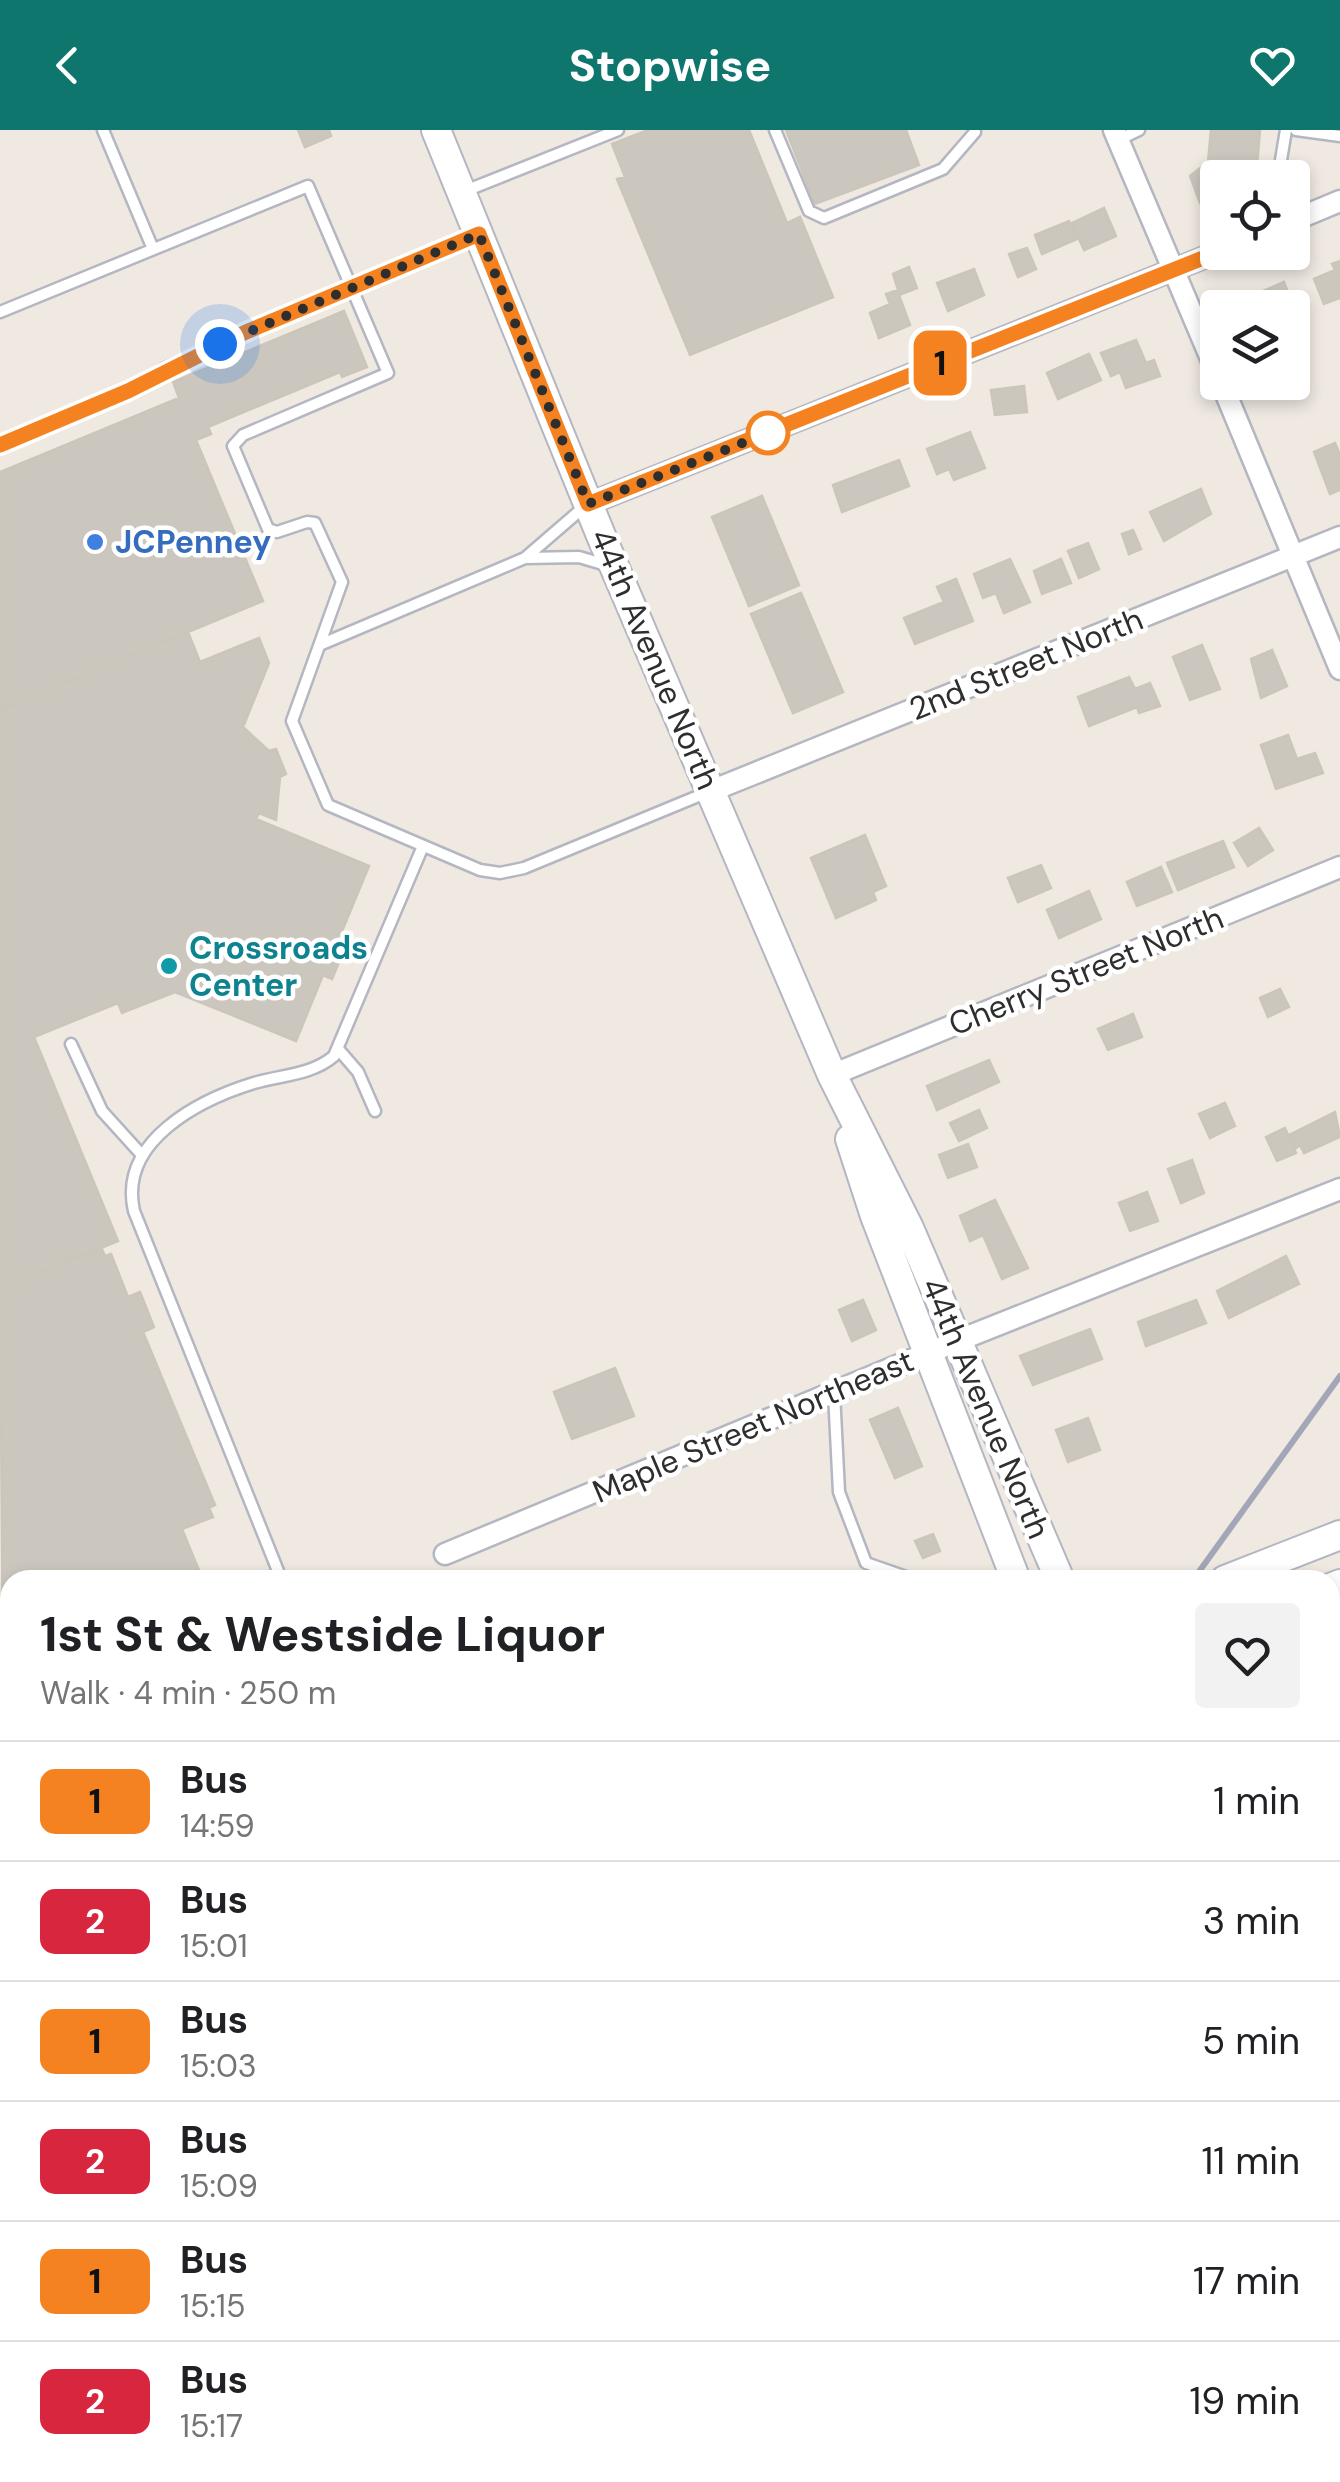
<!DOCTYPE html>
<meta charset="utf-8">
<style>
:root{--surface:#fff;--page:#f2f2f2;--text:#202124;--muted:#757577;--line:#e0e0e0;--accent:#0f766e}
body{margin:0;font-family:"DM Sans",sans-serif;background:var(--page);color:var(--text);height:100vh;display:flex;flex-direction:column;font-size:38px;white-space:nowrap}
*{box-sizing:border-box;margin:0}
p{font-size:32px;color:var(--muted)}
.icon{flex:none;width:55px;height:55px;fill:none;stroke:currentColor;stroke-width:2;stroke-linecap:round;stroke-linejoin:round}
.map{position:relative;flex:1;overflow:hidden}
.sheet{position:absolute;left:0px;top:1440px;width:1340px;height:912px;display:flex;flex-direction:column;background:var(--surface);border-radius:30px 30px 0 0;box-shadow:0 5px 15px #0003}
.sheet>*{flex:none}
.badge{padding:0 20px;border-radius:15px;font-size:35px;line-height:65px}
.controls{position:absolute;left:1200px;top:30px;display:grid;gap:20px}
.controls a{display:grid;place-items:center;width:110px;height:110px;border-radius:10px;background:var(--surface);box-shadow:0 5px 15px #0003;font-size:50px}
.you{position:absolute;width:50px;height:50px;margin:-25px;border:8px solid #fff;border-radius:50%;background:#1a73e8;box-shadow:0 0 0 15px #1a73e833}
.map>.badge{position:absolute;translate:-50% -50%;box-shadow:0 0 0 5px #fff}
.round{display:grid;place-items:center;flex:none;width:105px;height:105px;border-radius:10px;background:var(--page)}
.head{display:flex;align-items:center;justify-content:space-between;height:170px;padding:0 40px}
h1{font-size:48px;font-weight:700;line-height:75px}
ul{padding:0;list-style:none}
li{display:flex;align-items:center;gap:30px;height:120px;padding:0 40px;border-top:2px solid var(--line)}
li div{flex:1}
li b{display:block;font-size:38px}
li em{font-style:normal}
li .badge{min-width:110px;font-weight:700;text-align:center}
header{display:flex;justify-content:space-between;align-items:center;height:130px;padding:0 40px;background:var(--accent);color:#fff;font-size:45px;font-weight:700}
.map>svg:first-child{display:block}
.industrial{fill:#e3e1e8}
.building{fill:#cbc7bf;stroke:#cbc5ba;stroke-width:2.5}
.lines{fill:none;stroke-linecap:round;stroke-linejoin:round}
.service-casing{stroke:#b4b7c1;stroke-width:15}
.minor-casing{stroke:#b4b7c1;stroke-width:25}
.secondary-casing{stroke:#b4b7c1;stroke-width:32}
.service{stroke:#fff;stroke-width:10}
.minor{stroke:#fff;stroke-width:20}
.secondary{stroke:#fff;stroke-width:28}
.rail{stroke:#a3a6b8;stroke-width:6}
.line-casing{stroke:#fff;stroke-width:22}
.line{stroke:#f58220;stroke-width:15}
.walk{stroke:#2e2e2e;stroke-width:10;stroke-dasharray:0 18}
.stop-dot{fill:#fff;stroke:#f58220;stroke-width:5}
.shop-dot{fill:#3f7fe0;stroke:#fff;stroke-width:4}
.culture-dot{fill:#0f9aa8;stroke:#fff;stroke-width:4}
.labels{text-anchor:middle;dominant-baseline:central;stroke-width:9;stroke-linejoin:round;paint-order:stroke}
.shop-label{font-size:32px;font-weight:bold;fill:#366cbe;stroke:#fff;text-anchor:start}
.street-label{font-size:32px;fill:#2e2e2e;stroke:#fff}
.culture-label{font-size:32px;font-weight:bold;fill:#0d838f;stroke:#fff;text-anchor:start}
</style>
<header><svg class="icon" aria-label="back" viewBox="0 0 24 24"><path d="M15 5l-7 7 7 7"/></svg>Stopwise<svg class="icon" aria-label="heart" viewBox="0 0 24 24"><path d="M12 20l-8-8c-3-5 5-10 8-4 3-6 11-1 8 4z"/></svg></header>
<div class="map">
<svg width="1340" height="2352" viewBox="0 0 1340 2352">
<rect width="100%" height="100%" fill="#efe9e1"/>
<path class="industrial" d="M1340,2058V2352H1084L1089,2342H1330V2064Z"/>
<path class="building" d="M298,0H329L331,6L305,17Z
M648,0H749L787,93L800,87L833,167L690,225L617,49L625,47L612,14Z
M786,0H906L919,35L815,74Z
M1211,0H1260L1256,48H1218V67L1200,73L1190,46L1208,32Z
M1104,78L1116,106L1084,120L1072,93Z
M1069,91L1077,109L1042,124L1035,105Z
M1027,118L1036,139L1018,147L1009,124Z
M1340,131V168L1324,174L1314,149L1335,140L1332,134Z
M909,137L917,158L899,165L910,195L879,208L870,183L890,174L886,164L898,160L893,144Z
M974,139L984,165L948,181L937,153Z
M1284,152L1304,204L1292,208V178H1251L1247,168Z
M344,181L367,237L342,247L340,242L208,297L211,304L196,310L263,471L0,580V342L179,268L173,252Z
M1136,210L1146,233L1154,230L1160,246L1126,258L1120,242L1111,246L1101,223Z
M1089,224L1101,250L1058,269L1047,243Z
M1024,256L1027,282L995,285L991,260Z
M970,302L985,338L954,350L949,339L937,344L927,319Z
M1335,313L1340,325V360L1330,364L1314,322Z
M899,330L909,356L842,382L833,355Z
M1201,359L1211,384L1164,411L1150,382Z
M762,366L799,455L749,476L712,387Z
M1133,400L1141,419L1129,424L1122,404Z
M1088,413L1099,439L1079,448L1068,421Z
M1010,429L1030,472L1004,483L996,463L983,468L974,444Z
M1061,429L1071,453L1042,464L1034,441Z
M956,449L973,491L915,514L904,488L944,472L937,457Z
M801,463L843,562L793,583L751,484Z
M188,502L200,532L259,508L269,533L243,597L269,621L276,619L286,644L280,647L276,690L259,683L256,689L369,736L340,806L348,810L332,849L323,845L296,911L175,862L122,883L118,873L34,907L118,1111L0,1159V580Z
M1202,515L1220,559L1190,570L1173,527Z
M1272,520L1287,556L1261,568L1251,529Z
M1129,547L1135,559L1150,553L1160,576L1139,583L1137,577L1089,596L1078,567Z
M1288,605L1297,629L1315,623L1323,643L1276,659L1261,615Z
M1259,698L1273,720L1248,736L1234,713Z
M865,705L886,756L873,762L876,770L836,788L811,728Z
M1223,711L1234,737L1178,760L1167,733Z
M1041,735L1051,758L1018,772L1008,748Z
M1161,737L1172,762L1137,776L1127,752Z
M1089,761L1101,789L1059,808L1047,780Z
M1280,859L1289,877L1268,887L1260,868Z
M1133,884L1142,907L1108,920L1098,899Z
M989,930L999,952L937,980L927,956Z
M1225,973L1235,996L1210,1008L1199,984Z
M979,980L987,998L959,1011L950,993Z
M1335,982L1340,1007L1304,1023L1300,1015L1295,1019L1289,1005Z
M1285,998L1296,1023L1277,1031L1266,1007Z
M968,1014L977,1037L948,1048L939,1025Z
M1192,1030L1204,1063L1181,1073L1168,1039Z
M1147,1062L1158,1091L1130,1101L1119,1073Z
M995,1070L1028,1138L1002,1149L983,1105L970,1111L960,1086Z
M101,1117L105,1126L111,1124L128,1167L140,1162L154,1197L143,1202L215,1375L209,1378L213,1387L182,1399L200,1443L193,1450H10V1528L3,1531L0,1159Z
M1286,1126L1299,1154L1229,1188L1217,1161Z
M863,1170L876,1200L852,1211L839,1180Z
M1196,1170L1206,1193L1146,1216L1138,1192Z
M1090,1199L1102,1229L1033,1255L1020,1226Z
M615,1238L634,1286L572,1309L554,1262Z
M898,1278L922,1336L895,1348L870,1290Z
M1088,1288L1100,1320L1068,1332L1056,1300Z
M933,1404L940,1421L923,1428L915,1411Z
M10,2040V2096L7,2098L0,2080V2044Z"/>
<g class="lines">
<g class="service-casing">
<path id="service" d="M103,0L153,119
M775,0L809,81L824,88L943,39L975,2
M1296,0L1340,6
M1118,10L1139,0
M1278,48L1286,0
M465,61L618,0
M0,182L308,56L388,243L243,305L233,316L268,399L277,402L307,392L315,393L342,452L292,591L328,675L480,740L500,743L524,738L708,662
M0,315L128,261L165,238L246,202L475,106
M525,428L584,377
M322,514L525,428L579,427L606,435
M71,914L102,981L141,1024
M339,920L358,942L375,981
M834,1263L839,1362L866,1433L915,1450
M272,1450L280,1446L134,1081C118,1011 199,970 254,953C281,945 312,945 334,926L423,716
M0,1564L10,1560"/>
</g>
<g class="minor-casing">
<path id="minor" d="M1114,0L1218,245
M1292,91L1340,71
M1221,252L1340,539
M588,374L1218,122
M711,661L1340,407
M832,945L1340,737
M445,1424L957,1211L1340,1059
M0,2169L10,2193
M0,2220L10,2216
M71,2342L75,2352
M402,2342L405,2352"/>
</g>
<g class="secondary-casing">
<path id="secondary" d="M436,0L602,408L832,945L909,1098L1060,1450
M850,1009L875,1086L1016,1450
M1225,1450L1340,1405
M1330,1458L1340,1454
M0,1901L10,1897
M0,1947L10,1943
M990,2352L995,2342
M1038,2352L1043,2342"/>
</g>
<use href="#service" class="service"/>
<use href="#minor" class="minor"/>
<use href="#secondary" class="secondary"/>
<path class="rail" d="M1193,1450L1340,1246
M1330,2084L1340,2078
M1330,2100L1340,2096
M552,2352L558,2342
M726,2352L744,2342"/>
</g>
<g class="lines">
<g class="line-casing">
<path id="line" d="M0,315L128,261L246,202L479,104L588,374L1218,122"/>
</g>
<use href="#line" class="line"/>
<path class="walk" d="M220,214L479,104L588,374L768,303"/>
</g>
<circle class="stop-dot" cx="768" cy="303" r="20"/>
<circle class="shop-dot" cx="95" cy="412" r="10"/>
<circle class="culture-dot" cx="169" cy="836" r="10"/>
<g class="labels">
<g class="shop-label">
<text x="115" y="412">JCPenney</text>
</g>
<g class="street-label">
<text transform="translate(655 529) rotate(67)">44th Avenue North</text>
<text transform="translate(1026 534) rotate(-22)">2nd Street North</text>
<text transform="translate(1086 841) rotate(-22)">Cherry Street North</text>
<text transform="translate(986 1278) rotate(67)">44th Avenue North</text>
<text transform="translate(753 1296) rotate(-23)">Maple Street Northeast</text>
</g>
<g class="culture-label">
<text x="189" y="818">Crossroads<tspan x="189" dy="37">Center</tspan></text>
</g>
</g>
</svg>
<div class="controls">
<a><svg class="icon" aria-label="locate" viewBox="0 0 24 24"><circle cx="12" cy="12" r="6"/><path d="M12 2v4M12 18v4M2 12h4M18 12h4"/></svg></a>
<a><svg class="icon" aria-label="layers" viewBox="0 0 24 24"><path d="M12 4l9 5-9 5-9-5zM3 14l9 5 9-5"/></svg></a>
</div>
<div class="you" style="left:220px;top:214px"></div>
<b class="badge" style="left:940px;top:233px;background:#f58220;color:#111">1</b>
<section class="sheet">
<div class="head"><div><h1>1st St &amp; Westside Liquor</h1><p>Walk · 4 min · 250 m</p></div><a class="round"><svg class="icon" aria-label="heart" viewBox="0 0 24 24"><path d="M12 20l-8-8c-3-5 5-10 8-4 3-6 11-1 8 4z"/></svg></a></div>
<ul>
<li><span class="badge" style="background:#f58220;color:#111">1</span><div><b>Bus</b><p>14:59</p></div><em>1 min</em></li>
<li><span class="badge" style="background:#d7263d;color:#fff">2</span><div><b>Bus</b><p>15:01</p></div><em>3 min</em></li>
<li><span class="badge" style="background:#f58220;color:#111">1</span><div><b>Bus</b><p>15:03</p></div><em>5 min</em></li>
<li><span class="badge" style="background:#d7263d;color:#fff">2</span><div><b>Bus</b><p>15:09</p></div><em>11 min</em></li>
<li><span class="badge" style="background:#f58220;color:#111">1</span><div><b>Bus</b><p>15:15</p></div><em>17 min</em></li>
<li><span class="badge" style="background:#d7263d;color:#fff">2</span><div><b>Bus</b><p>15:17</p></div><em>19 min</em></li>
</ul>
</section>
</div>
